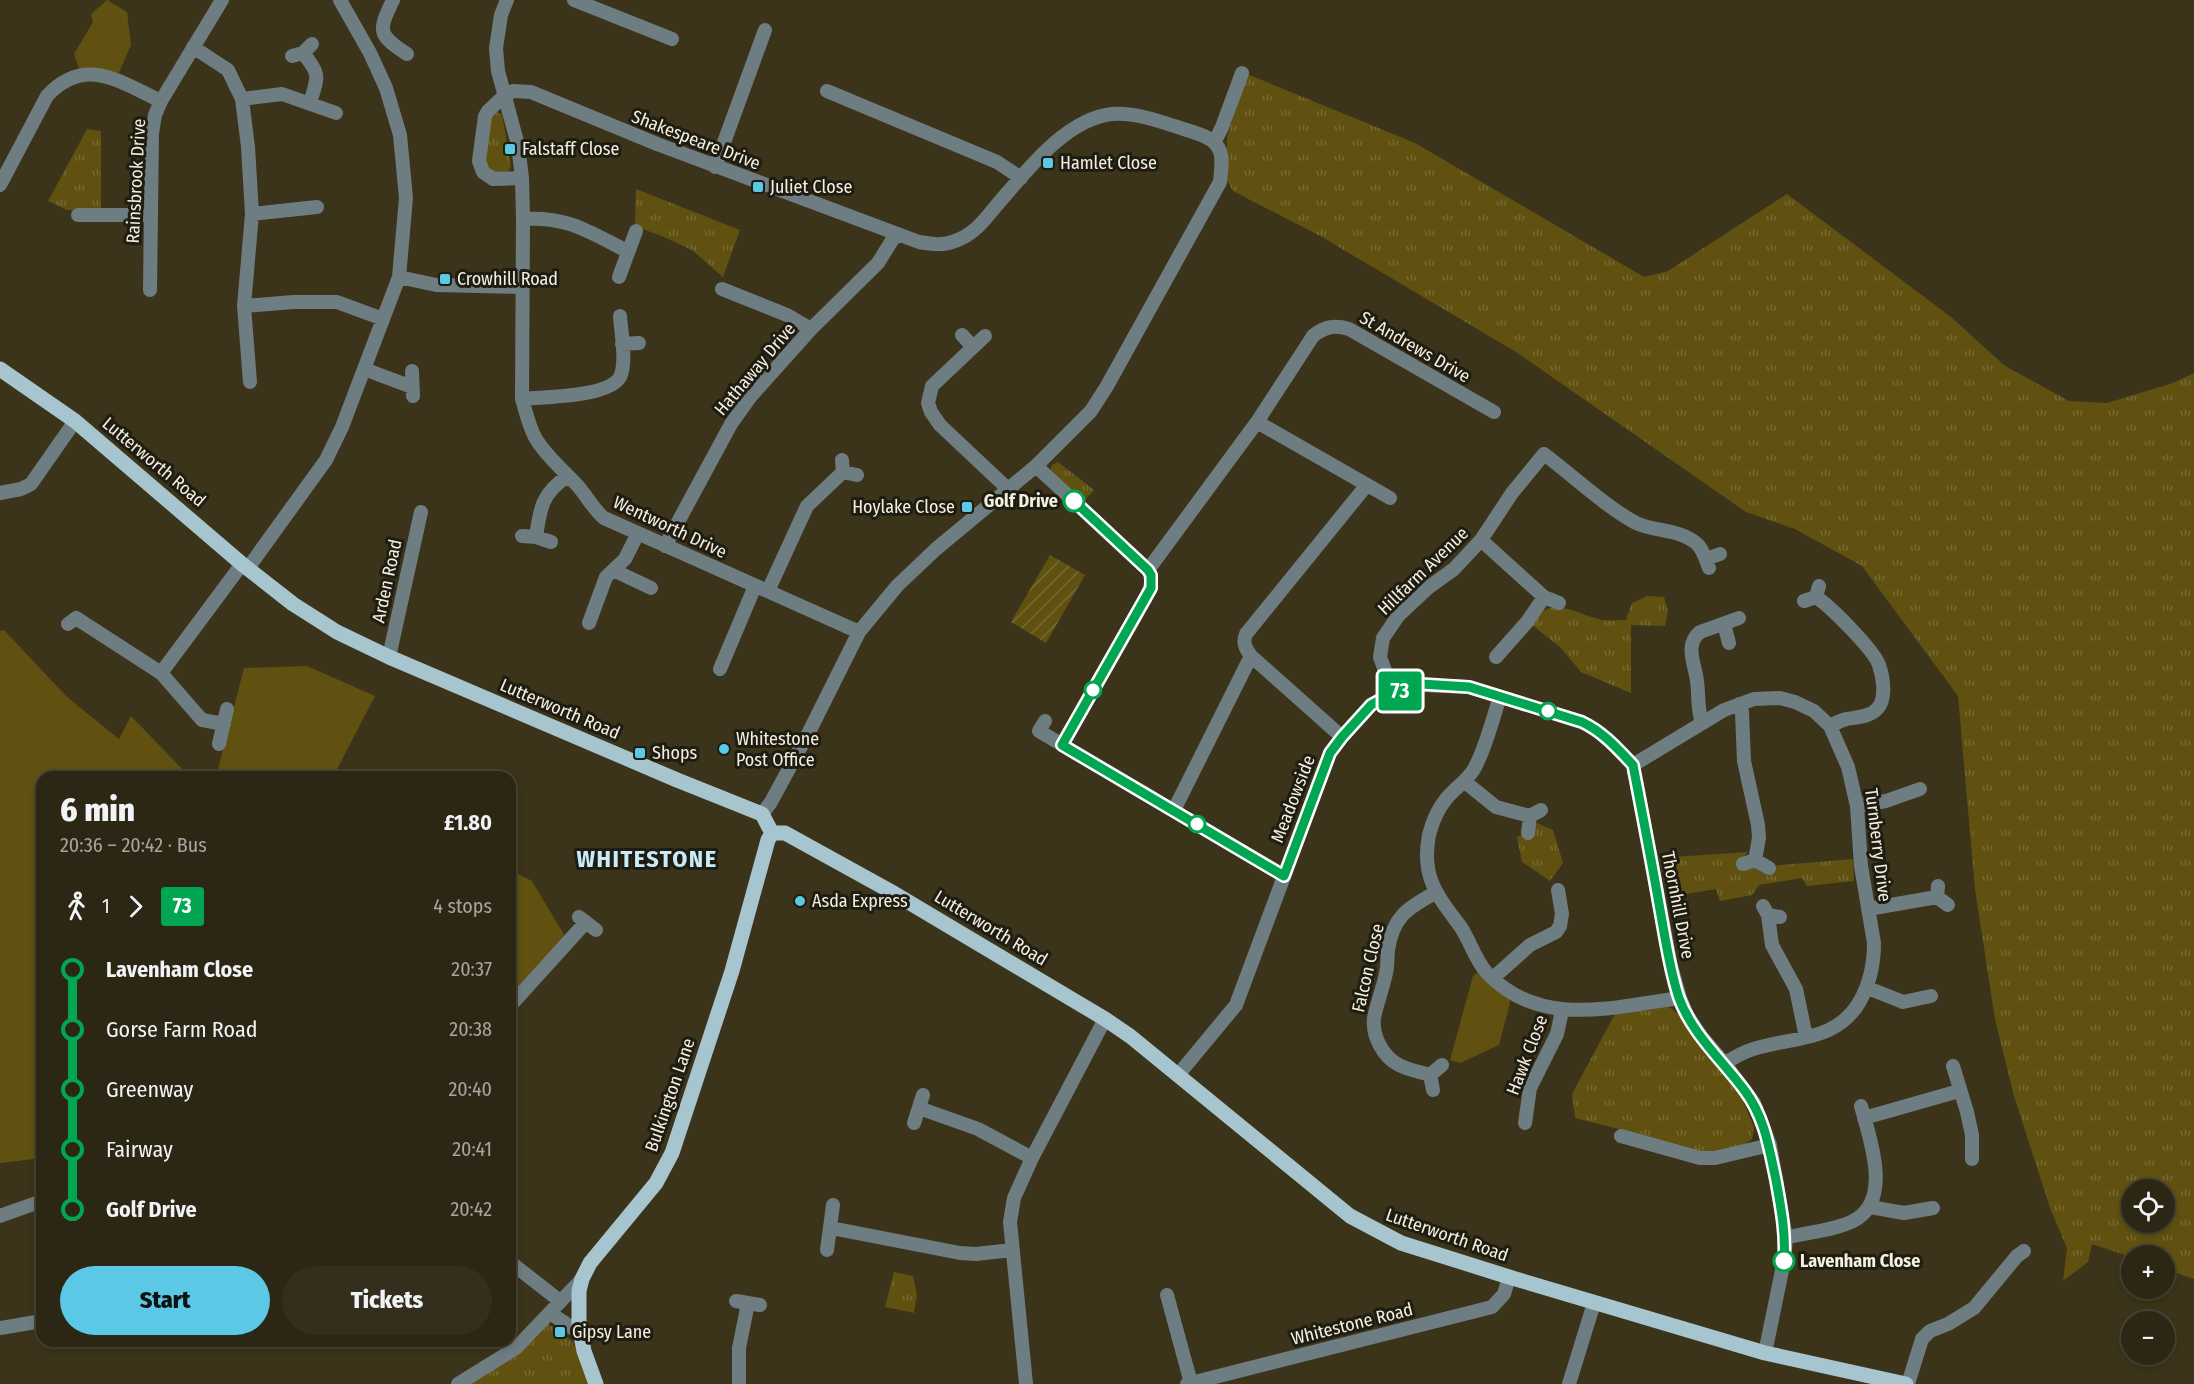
<!DOCTYPE html>
<meta charset="utf-8">
<style>
:root{--surface:#2c2714;--page:#342f1d;--text:#f1f3f6;--muted:#a6a5a0;--line:#484434;--accent:#5bc8e6}
body{margin:0;font-family:"Fira Sans Condensed",sans-serif;background:var(--page);color:var(--text);height:100vh;display:flex;flex-direction:column;font-size:22px;white-space:nowrap}
*{box-sizing:border-box;margin:0}
p{font-size:20px;color:var(--muted)}
.icon{flex:none;width:33px;height:33px;fill:none;stroke:currentColor;stroke-width:2;stroke-linecap:round;stroke-linejoin:round}
.map{position:relative;flex:1;overflow:hidden}
.details{position:absolute;left:36px;top:771px;width:480px;height:576px;display:flex;flex-direction:column;background:var(--surface);border-radius:18px;box-shadow:0 3px 9px #0003,0 0 0 2px var(--line)}
.details>*{flex:none}
.badge{padding:0 12px;border-radius:4px;font-size:21px;line-height:39px}
.tools{position:absolute;left:2121px;top:1179px;display:grid;gap:12px}
.tools a{display:grid;place-items:center;width:54px;height:54px;border-radius:50%;background:var(--surface);box-shadow:0 3px 9px #0003,0 0 0 2px var(--line);font-size:30px}
.map>.badge{position:absolute;translate:-50% -50%;box-shadow:0 0 0 3px #fff}
.legs{display:flex;align-items:center;gap:9px;height:66px;padding:0 24px;font-size:20px}
.legs p{margin-inline-start:auto}
.head{display:flex;align-items:center;justify-content:space-between;height:102px;padding:0 24px}
h1{font-size:33px;font-weight:800;line-height:45px}
.primary-button{display:flex;gap:12px;margin-top:auto;padding:12px 24px}
.primary-button a{flex:1;height:69px;border-radius:36px;background:var(--accent);color:#111;font-size:24px;font-weight:800;line-height:69px;text-align:center}
.primary-button a+a{background:var(--page);color:var(--text)}
ul{padding:0 24px;list-style:none}
li{display:flex;align-items:center;gap:21px;height:60px;font-size:22px}
li i{display:grid;place-items:center;width:9px;height:100%;margin:0 8px;background:currentColor}
li i::after{content:'';width:15px;height:15px;margin:-8px;border:4px solid;border-radius:50%;background:var(--surface)}
li p{margin-inline-start:auto}
li:first-child i{background:linear-gradient(#0000 50%,currentColor 0)}
li:last-child i{background:linear-gradient(currentColor 50%,#0000 0)}
.map>svg:first-child{display:block}
.grass{fill:url(#grass-tufts);fill-rule:evenodd}
.park{fill:#605111}
.garden{fill:url(#garden-furrows)}
.lines{fill:none;stroke-linecap:round;stroke-linejoin:round}
.minor{stroke:#6e7d82;stroke-width:14}
.major{stroke:#a7c5cf;stroke-width:15}
.line-1-casing{stroke:#fff;stroke-width:14}
.line-1{stroke:#00a651;stroke-width:9}
.poi-dot{fill:#5bc8e6;stroke:#1f1c11;stroke-width:2}
.stop-1-dot{fill:#fff;stroke:#00a651;stroke-width:3}
.labels{text-anchor:middle;dominant-baseline:central;stroke-width:6;stroke-linejoin:round;paint-order:stroke}
.street-label{font-size:18px;fill:#f4f0e1;stroke:#1f1c11}
.poi-label{font-size:18px;fill:#f4f0e1;stroke:#1f1c11;text-anchor:start}
.stop-label{font-size:18px;font-weight:bold;fill:#f4f0e1;stroke:#1f1c11;text-anchor:end}
.district-label{font-size:24px;font-weight:bold;letter-spacing:1.5px;fill:#c8ebf7;stroke:#1f1c11}
</style>
<div class="map">
<svg width="2194" height="1384" viewBox="0 0 2194 1384">
<defs>
<pattern id="grass-tufts" width="24" height="20" patternUnits="userSpaceOnUse" patternTransform="scale(1.5)"><rect width="24" height="20" fill="#605111"/><path d="M3 7l-1-3M5 7V3M7 7l1-3M15 17l-1-3M17 17v-4M19 17l1-3" fill="none" stroke="#776a33"/></pattern>
<pattern id="garden-furrows" width="10" height="10" patternUnits="userSpaceOnUse" patternTransform="scale(1.5)"><rect width="10" height="10" fill="#605111"/><path d="M-1 1l2-2M0 10L10 0M9 11l2-2" fill="none" stroke="#776a33"/></pattern>
</defs>
<rect width="100%" height="100%" fill="#3b341a"/>
<path class="grass" d="M1247,74L1415,143L1644,277L1668,271L1787,194L1951,317L2005,366L2069,401L2107,403L2173,383L2194,373V1279L2165,1269L2164,1256H2132L2131,1257L2092,1244L2088,1262L2063,1281L2067,1248L2050,1208L2014,1096L1995,1019L1975,889L1958,696L1862,566L1795,529L1746,512L1516,352L1322,237L1233,191L1226,179L1227,137ZM2132,1190H2164V1222H2132Z
M496,112L502,114L511,166L508,172L493,175L484,162L489,118Z
M87,129L101,131V211L67,210L48,201Z
M636,189L740,230L723,277L692,250L664,237L635,226Z
M1058,462L1094,490L1084,501L1050,472L1052,465Z
M1647,596L1664,597L1668,611L1665,626L1631,625V693L1581,672L1561,648L1532,625C1547,592 1578,615 1602,620C1610,621 1619,620 1626,620L1632,603Z
M1537,823L1553,830L1563,863L1550,881L1522,862L1517,837L1528,833Z
M1748,852L1740,860L1746,868L1853,859L1854,881L1807,886L1802,878L1759,885L1752,895L1720,901L1716,889L1668,897L1659,858Z
M1669,1007L1678,1014L1742,1099L1754,1127L1752,1139L1744,1145L1728,1151L1693,1153L1619,1129L1575,1118L1572,1094L1615,1014Z
M894,1272L913,1276L917,1295L914,1313L885,1307Z
M547,1323L573,1342L590,1384H469L517,1356Z"/>
<path class="park" d="M107,0L127,12L131,45L118,75L80,71L74,54L93,22L91,14Z
M4,630L67,697L119,739L131,716L190,777H42V1158L0,1163V631Z
M307,666L375,696L333,777H216L244,668Z
M510,870L532,881L566,938L510,1000Z
M1477,973L1511,999L1499,1045L1460,1063L1450,1060L1473,976Z"/>
<path class="garden" d="M1050,555L1085,575L1046,643L1011,622Z"/>
<g class="lines">
<path class="minor" d="M393,0C379,30 376,34 407,54
M507,0L501,15L496,48L498,71L518,145L522,178L523,219L522,399C526,412 529,427 536,439C547,457 563,470 577,485C587,496 593,509 604,518L859,632
M574,0L672,39
M193,47L228,70L242,99L248,147L252,214L244,306L250,382
M303,53C321,75 318,76 310,103
M292,56L303,53L312,44
M827,91L997,162L1021,178
M242,99L282,94L336,113
M1215,141L1222,127L1242,73
M715,167L765,30
M522,178L493,179L483,172L479,161L485,116L488,111L505,95L513,91L531,92L657,144L919,242C931,244 943,246 955,241C973,235 984,221 996,206C1025,173 1065,119 1112,114C1140,112 1169,125 1196,133C1225,142 1223,156 1220,182L1107,386L1091,411L1036,466L936,549L897,586L859,632L810,730L771,802L762,814
M0,185L47,96C85,55 120,82 161,101
M252,214L317,207
M78,215H151
M523,219C568,216 589,232 627,251
M399,277L436,285L522,287
M619,277L636,231
M722,289L787,315L811,329
M150,290L152,133L155,115L161,101L222,0
M244,306L293,302H337L383,319
M962,335L973,347
M985,336L932,386L928,403L931,412L940,425L1008,489
M622,344L639,343
M364,369L412,387
M412,371L413,396
M522,399C544,397 609,397 620,377C627,363 621,332 620,316
M1257,422L1390,498
M842,460L843,472L857,475
M1036,466L1148,570C1154,581 1150,589 1145,599L1062,745
M0,493L21,489L31,484L75,421
M522,536L536,537L551,542
M536,537C540,508 542,493 568,476
M1481,540L1544,597L1559,603
M665,546L731,424L751,396L811,329L878,263L896,234
M1706,559L1720,554
M248,568L326,460L342,427L399,277L406,198L400,135L386,88L370,53L340,0
M613,570L651,588
M1148,570L1257,422L1313,336C1325,326 1335,325 1349,329L1494,412
M768,591L807,506L843,472
M1816,597C1830,606 1874,650 1879,665C1883,676 1887,699 1877,709C1870,717 1857,717 1847,719C1841,720 1836,723 1830,726
M1804,601L1816,597L1819,586
M589,623L606,577L625,559L638,533
M68,624L76,618L161,673L202,720L224,724
M1724,624L1729,643
M389,657L421,512
M1496,657L1527,622L1544,597
M720,669L755,586
M161,673L242,564
M1393,693L1380,657L1383,638L1398,616L1429,587L1454,569L1481,540L1512,493L1544,454C1572,475 1606,507 1636,523C1655,532 1681,529 1697,544C1703,549 1706,560 1709,568
M1500,697C1492,720 1486,748 1474,769C1467,781 1455,788 1446,799C1438,809 1432,823 1429,835C1421,877 1437,895 1460,926C1470,940 1475,960 1487,973C1540,1029 1612,1007 1680,998
M1739,704L1742,712L1744,761L1758,825L1759,838L1755,860
M1045,721L1039,731L1284,876
M1702,723C1697,708 1699,695 1697,681C1695,664 1684,645 1700,632L1739,618
M1342,737L1251,656C1246,649 1242,643 1246,634L1366,486
M219,744L227,709
M1633,765L1724,710L1754,699L1780,698L1795,702L1814,711L1830,726L1848,767L1857,806L1861,866L1874,943C1874,964 1870,983 1860,1001C1831,1053 1767,1030 1725,1064
M1465,782L1496,807L1530,816
M1857,806L1886,801L1920,789
M1174,810L1251,656
M1528,833L1530,816L1541,810
M1743,864L1755,860L1769,868
M1938,886L1937,897L1948,905
M1763,906L1768,915L1780,917
M1868,909L1937,897
M1768,915L1772,945L1796,989L1806,1037
M579,917L596,930
M1493,978L1530,945L1556,932L1560,926L1562,914L1558,890
M1868,988L1903,1002L1931,996
M510,1006L586,922
M1953,1066L1967,1112L1972,1135V1159
M1178,1075L1236,1005L1330,753L1342,737L1371,705L1393,693L1421,685L1469,687L1582,722C1603,732 1617,748 1633,765L1671,966L1680,998L1687,1015L1701,1036L1725,1064L1754,1103L1770,1145L1786,1238L1784,1261L1765,1353
M1430,1075C1420,1072 1408,1070 1399,1065C1383,1057 1372,1036 1374,1018C1377,1003 1383,988 1386,973C1388,966 1387,958 1388,950C1393,917 1407,908 1435,893
M1433,1090L1430,1075L1442,1065
M919,1108L978,1129L1032,1158
M1864,1118L1959,1091
M914,1123L923,1095
M1525,1123L1530,1088L1557,1034L1562,1011
M1621,1136L1700,1158H1715L1770,1145
M1870,1207L1904,1213L1933,1208
M0,1216L42,1201
M831,1228L960,1253L976,1254L1012,1250
M1786,1238C1807,1232 1833,1231 1853,1221C1893,1201 1870,1140 1861,1106
M827,1250L833,1205
M510,1262L560,1301
M1167,1295L1191,1383
M736,1301L760,1305
M550,1313L580,1333
M0,1328L42,1321
M458,1384L516,1348L582,1279
M739,1384V1348L748,1303
M1026,1384L1010,1222L1014,1198L1032,1158L1105,1019
M1187,1384L1492,1307L1504,1294L1509,1277
M1569,1384L1594,1303
M1908,1384L1922,1339L1930,1331L1948,1324L1974,1308L2017,1256L2024,1251"/>
<path class="major" d="M0,369L75,421L242,564L293,604L337,632L389,657L677,780L762,814L772,833
M772,833H785L890,891L1105,1019L1130,1036L1350,1216L1401,1243L1509,1277L1765,1353L1906,1384
M596,1384L584,1351L579,1326V1291L582,1279L590,1263L656,1183L672,1153L732,971L768,840L772,833"/>
</g>
<g class="lines">
<g class="line-1-casing">
<path id="line-1" d="M1074,501L1148,570L1151,575V588L1062,745L1284,876L1330,753L1342,737L1371,705L1393,693L1421,684L1469,687L1582,722C1603,732 1617,748 1633,765C1642,812 1651,858 1659,904C1665,936 1669,968 1679,998C1692,1034 1723,1061 1745,1091C1765,1118 1769,1148 1776,1180C1781,1208 1786,1233 1784,1261"/>
</g>
<use href="#line-1" class="line-1"/>
</g>
<g class="poi-dot">
<rect x="504" y="143" width="12" height="12" rx="3"/>
<rect x="1042" y="157" width="12" height="12" rx="3"/>
<rect x="752" y="181" width="12" height="12" rx="3"/>
<rect x="439" y="273" width="12" height="12" rx="3"/>
<rect x="961" y="501" width="12" height="12" rx="3"/>
<circle cx="724" cy="749" r="6"/>
<rect x="634" y="747" width="12" height="12" rx="3"/>
<circle cx="800" cy="901" r="6"/>
<rect x="554" y="1326" width="12" height="12" rx="3"/>
</g>
<g class="stop-1-dot">
<circle cx="1074" cy="501" r="10"/>
<circle cx="1093" cy="690" r="8"/>
<circle cx="1548" cy="711" r="8"/>
<circle cx="1197" cy="824" r="8"/>
<circle cx="1784" cy="1261" r="10"/>
</g>
<g class="labels">
<g class="street-label">
<text transform="translate(696 140) rotate(21)">Shakespeare Drive</text>
<text transform="translate(136 181) rotate(-87)">Rainsbrook Drive</text>
<text transform="translate(1415 347) rotate(30)">St Andrews Drive</text>
<text transform="translate(755 369) rotate(-50)">Hathaway Drive</text>
<text transform="translate(154 462) rotate(40)">Lutterworth Road</text>
<text transform="translate(670 527) rotate(25)">Wentworth Drive</text>
<text transform="translate(1423 571) rotate(-44)">Hillfarm Avenue</text>
<text transform="translate(387 581) rotate(-78)">Arden Road</text>
<text transform="translate(560 709) rotate(23)">Lutterworth Road</text>
<text transform="translate(1293 799) rotate(-69)">Meadowside</text>
<text transform="translate(1878 845) rotate(83)">Turnberry Drive</text>
<text transform="translate(1678 905) rotate(79)">Thornhill Drive</text>
<text transform="translate(991 928) rotate(31)">Lutterworth Road</text>
<text transform="translate(1368 968) rotate(-77)">Falcon Close</text>
<text transform="translate(1527 1055) rotate(-69)">Hawk Close</text>
<text transform="translate(670 1095) rotate(-71)">Bulkington Lane</text>
<text transform="translate(1447 1235) rotate(19)">Lutterworth Road</text>
<text transform="translate(1352 1324) rotate(-14)">Whitestone Road</text>
</g>
<g class="poi-label">
<text x="522" y="149">Falstaff Close</text>
<text x="1060" y="163">Hamlet Close</text>
<text x="770" y="187">Juliet Close</text>
<text x="457" y="279">Crowhill Road</text>
<text x="955" y="507" text-anchor="end">Hoylake Close</text>
<text x="736" y="739">Whitestone<tspan x="736" dy="21">Post Office</tspan></text>
<text x="652" y="753">Shops</text>
<text x="812" y="901">Asda Express</text>
<text x="572" y="1332">Gipsy Lane</text>
</g>
<g class="stop-label">
<text x="1058" y="501">Golf Drive</text>
<text x="1800" y="1261" text-anchor="start">Lavenham Close</text>
</g>
<g class="district-label">
<text x="647" y="859">WHITESTONE</text>
</g>
</g>
</svg>
<div class="tools">
<a><svg class="icon" aria-label="locate" viewBox="0 0 24 24"><circle cx="12" cy="12" r="6"/><path d="M12 2v4M12 18v4M2 12h4M18 12h4"/></svg></a>
<a>+</a>
<a>−</a>
</div>
<b class="badge" style="left:1400px;top:691px;background:#00a651;color:#fff">73</b>
<section class="details">
<div class="head"><div><h1>6 min</h1><p>20:36 – 20:42 · Bus</p></div><b>£1.80</b></div>
<div class="legs"><svg class="icon" aria-label="walk" viewBox="0 0 24 24"><circle cx="13" cy="4" r="2"/><path d="M13 8l-2 6 4 7M11 14l-3 7M7 12l3-4h3l4 4"/></svg>1<svg class="icon" aria-label="forward" viewBox="0 0 24 24"><path d="M9 5l7 7-7 7"/></svg><b class="badge" style="background:#00a651;color:#fff">73</b><p>4 stops</p></div>
<ul>
<li><i style="color:#00a651"></i><b>Lavenham Close</b><p>20:37</p></li>
<li><i style="color:#00a651"></i><span>Gorse Farm Road</span><p>20:38</p></li>
<li><i style="color:#00a651"></i><span>Greenway</span><p>20:40</p></li>
<li><i style="color:#00a651"></i><span>Fairway</span><p>20:41</p></li>
<li><i style="color:#00a651"></i><b>Golf Drive</b><p>20:42</p></li>
</ul>
<div class="primary-button"><a>Start</a><a>Tickets</a></div>
</section>
</div>
